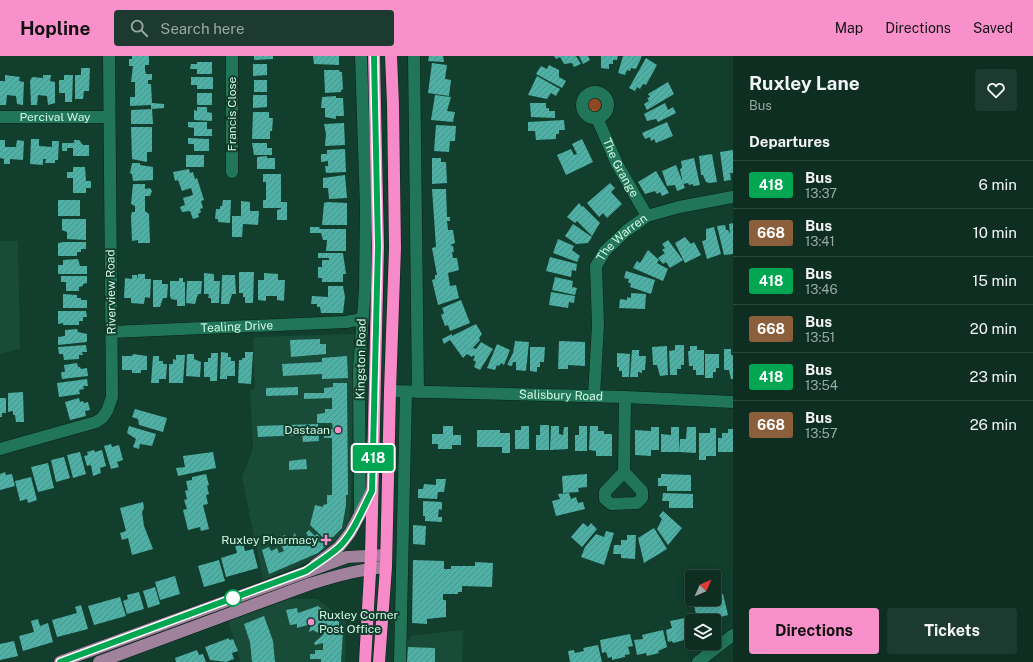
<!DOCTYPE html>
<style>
:root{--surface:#0e2e22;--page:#1c3a2f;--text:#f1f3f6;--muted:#9ba8a5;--line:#2e4a40;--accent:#f890cb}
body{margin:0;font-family:"Public Sans",sans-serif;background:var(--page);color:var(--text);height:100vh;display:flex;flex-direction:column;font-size:15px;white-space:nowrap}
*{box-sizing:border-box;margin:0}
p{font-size:13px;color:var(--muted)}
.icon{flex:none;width:22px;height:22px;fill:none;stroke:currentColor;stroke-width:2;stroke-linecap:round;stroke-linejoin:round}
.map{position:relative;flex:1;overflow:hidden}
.sheet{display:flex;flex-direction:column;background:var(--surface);width:300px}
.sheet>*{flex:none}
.badge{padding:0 8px;border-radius:3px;font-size:14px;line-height:26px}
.needle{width:26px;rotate:45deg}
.tools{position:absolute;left:685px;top:514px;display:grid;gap:8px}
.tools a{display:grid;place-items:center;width:36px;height:36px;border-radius:4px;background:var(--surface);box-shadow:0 2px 10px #0003,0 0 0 1px var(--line);font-size:20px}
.map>.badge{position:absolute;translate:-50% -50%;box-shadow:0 0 0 2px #fff}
h2{padding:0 16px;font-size:15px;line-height:36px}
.round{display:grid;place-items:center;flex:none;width:42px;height:42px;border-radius:4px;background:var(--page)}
.overview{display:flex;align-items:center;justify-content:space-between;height:68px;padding:0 16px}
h1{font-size:19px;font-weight:700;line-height:30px}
.button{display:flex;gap:8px;margin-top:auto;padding:8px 16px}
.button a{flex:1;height:46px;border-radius:4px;background:var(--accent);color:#111;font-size:16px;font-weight:700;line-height:46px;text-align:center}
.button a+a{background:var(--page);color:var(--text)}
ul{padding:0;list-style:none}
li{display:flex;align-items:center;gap:12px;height:48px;padding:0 16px;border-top:1px solid var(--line)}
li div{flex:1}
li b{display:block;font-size:15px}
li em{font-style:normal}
li .badge{min-width:44px;font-weight:700;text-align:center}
header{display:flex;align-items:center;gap:24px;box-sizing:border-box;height:56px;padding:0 20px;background:var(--accent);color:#111}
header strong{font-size:19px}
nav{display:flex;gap:22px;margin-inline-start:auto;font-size:14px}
.search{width:280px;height:36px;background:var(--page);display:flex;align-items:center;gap:10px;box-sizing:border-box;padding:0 14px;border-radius:4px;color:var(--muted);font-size:15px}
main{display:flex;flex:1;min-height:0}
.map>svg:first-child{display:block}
.built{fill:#194b39}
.grass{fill:url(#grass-tufts)}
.building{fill:url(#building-hatch)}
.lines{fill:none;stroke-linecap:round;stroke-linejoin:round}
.minor-casing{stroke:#082218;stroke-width:13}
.major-casing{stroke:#082218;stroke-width:13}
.highway-casing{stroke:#082218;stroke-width:13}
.minor{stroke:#217659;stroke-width:12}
.major{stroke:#a1829c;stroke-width:12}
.highway{stroke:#f78ac9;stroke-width:12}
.line-casing{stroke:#fff;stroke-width:9}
.line{stroke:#00a651;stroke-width:6}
.poi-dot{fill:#f890cb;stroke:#123e2e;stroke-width:1.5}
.stop-dot{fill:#fff;stroke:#00a651;stroke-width:2}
.labels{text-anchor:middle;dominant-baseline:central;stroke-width:4;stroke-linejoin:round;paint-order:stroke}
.street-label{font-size:12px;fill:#d2f8e6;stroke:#123e2e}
.poi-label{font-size:12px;fill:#d2f8e6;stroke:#123e2e;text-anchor:end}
</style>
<header>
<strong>Hopline</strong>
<div class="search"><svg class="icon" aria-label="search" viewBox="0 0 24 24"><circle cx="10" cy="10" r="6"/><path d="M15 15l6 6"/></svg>Search here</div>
<nav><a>Map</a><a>Directions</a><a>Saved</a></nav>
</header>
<main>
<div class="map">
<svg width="733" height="606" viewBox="0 0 733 606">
<defs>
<pattern id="grass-tufts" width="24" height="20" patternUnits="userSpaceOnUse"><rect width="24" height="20" fill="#8e4823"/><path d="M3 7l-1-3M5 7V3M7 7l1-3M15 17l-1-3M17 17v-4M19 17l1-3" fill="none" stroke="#9d6343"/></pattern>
<pattern id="building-hatch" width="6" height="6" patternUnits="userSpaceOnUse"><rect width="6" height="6" fill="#4fb0a6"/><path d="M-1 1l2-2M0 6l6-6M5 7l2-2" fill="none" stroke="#4a9189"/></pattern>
</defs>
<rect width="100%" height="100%" fill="#123e2e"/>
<path class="built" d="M0,185H18L20,293L0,298Z
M354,278L351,446L349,466L343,479L322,500L263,524L242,421L253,392L250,335L255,332L253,281Z
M290,543H317L346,565L345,606H240L238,596L228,565Z
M463,574L462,606H406V589L411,580Z"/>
<path class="grass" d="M587 49a7 7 0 1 1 14 0a7 7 0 1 1-14 0Z"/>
<path class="building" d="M132,0H149V9H145V14L146,18H152V24H148V28H151L152,47L164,48V52L151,53V49L130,50V41H135V26H131L133,10H129V3H132Z
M254,0H273V3L254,4Z
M313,0H339V9L314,8Z
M429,0H443L444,6L428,5Z
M554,0H576L581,8L574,11L572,7L564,8L560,1L556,3Z
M579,0H588L590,4L583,8Z
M601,0H618L617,4H613V8H609V13L601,12Z
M623,0H642L636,13L631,12L630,15L627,14L625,19L618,17Z
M646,2L657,9L646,29L643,28L640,33L637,31L635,35L629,32Z
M197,6H212V18H197V13H190L191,8H197Z
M432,7L447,9L445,23L451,24L449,40L428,37Z
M253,8H267V19L253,20Z
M549,9L559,14V21L566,25L562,32L536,18L541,10L547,13Z
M81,12H90L89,35H84L83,43H75V19H81Z
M324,14H339L340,16H342L343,33L341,34V36L325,37Z
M5,19L20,21L19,25L24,26L23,49L17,48L16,40L7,39L6,49H0V25H5Z
M43,19H51L50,25L55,26V47L48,49L47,40L38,39L37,49H31L30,25L32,21L43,22Z
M64,19H73L72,46H65V37H59V24H64Z
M537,20L560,33L556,40L551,37L547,43L528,39Z
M191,21H213V33H197V29H191Z
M254,24H267V36H254Z
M668,26L674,38L647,54L644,48L649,45L647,42L650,41L648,38Z
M197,37H212V49H197Z
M253,39H267V51L253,52Z
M435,39L451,41L447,55L455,56L453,66L431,64Z
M336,40V42H343L344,60H336V63L325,61V52H321L322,41Z
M530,47H546V52H549V55H555V62L531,61Z
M665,47L668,54L673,51L676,57L658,66L656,63L647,65L644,58Z
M197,51H207V56L212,57V65L194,64V54L197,55Z
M152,53L153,68H131V54Z
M253,56H269V62H273L272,75H270V83H252Z
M564,64L565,74H559V78H556V83L536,84L535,75H528V66Z
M188,66H207V73H212V80H194V72L188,71Z
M667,66L673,80L656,87L654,83L651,85L650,81L645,83L642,77Z
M344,67L345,89L325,90L326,78L324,68Z
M436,69L456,70L455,85H450L449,96L434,95Z
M131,71H152V96H147V106L132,103Z
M188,82L209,83V95H194V88H188Z
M31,83H39V90L52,91V85H59L58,104H55V107H45L46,103H43V109L30,108Z
M582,83L593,106L566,119L557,99L571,93L574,99L577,98L572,88Z
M0,84H5V91H16L17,84L24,85L23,104L10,103V108H4V103L0,102Z
M74,84H79L83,89H89V100H73V92H67V95H62V87H74Z
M252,87H267V92H272V99H254Z
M345,93L346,116L326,117L325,110H328V105L321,106V98H327V94Z
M733,94V117H730L731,124L724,125L720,96Z
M712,98L717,126L709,127L706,126L703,119H701L699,100Z
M186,99H204V111H186Z
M267,100V102H275V113H257V101Z
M432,102H441V106H446L447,127L432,128Z
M694,102L700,129L693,130V128L689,129L688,127L683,128L680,113L682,112L681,105Z
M132,107H140V109L153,111V124L133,125L132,118L130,117Z
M676,109L685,132L677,135L675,129L667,130L662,115Z
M73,111H85L86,125H91V132H86V137H73V122H67V116H73Z
M189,113L190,117L193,116L195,123L197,122L204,144L201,145L203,152L200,153L201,156L198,158L199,161L193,163L190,155L182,156L180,151L185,149L183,142L193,139L191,132L182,135L178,124L175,125L173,116Z
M656,115L669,137L662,140L660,136L657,138L655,135L645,138L638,126Z
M263,118H281V146H287V164H277V154L281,153V152H263V144H266V126H263Z
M345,119L347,142L329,143L328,132H323V122Z
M610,127L615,132L611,136L622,148L607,162L603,157L599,161L587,147Z
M133,128H145V133L150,132L152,135L150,140H145V155L149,158L150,187H138V184L132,185L131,160L132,156H135V150L131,148Z
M432,133H446L447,161H450V165H447L448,174H453L455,187L450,189L453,190L454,196H452L453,202H457L459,214L448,217L450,230L456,229L459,242L438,249L432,224L435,223V219H437L432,192L436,191Z
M58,144H80V160H58Z
M223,144H231L230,167L218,166V163H215L216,153H220V150H222Z
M241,145L250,146V155H259L258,169L243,168L242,181H232V160H241Z
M327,146L347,147V169H322L324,147Z
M579,147L582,151L583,150L600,167L592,180L577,165L575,167L567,161Z
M62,163H86V184L67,183V176L62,174Z
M733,167V198L724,199L717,170L725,169L726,174H728L730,178L729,168Z
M573,168L592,181L588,187L576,188L565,180Z
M310,171H319L320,173H346V195H326L327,184H323L321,177H310Z
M714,171L721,198L707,203L702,185L706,184V173Z
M685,181L691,188L694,186L701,199L685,207L675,187Z
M558,183L574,190L572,194L580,200L577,206L553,197Z
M668,184L683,204L670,212L666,206L663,208L658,202L665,197L662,194L665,192L662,188Z
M64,186H86V193H81V196H77V200H58V187Z
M648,194L659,204L657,207L668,213L663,225L633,212L637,205L640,207Z
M318,197H343L346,218H343V226H322V222H318V211H322V204H329V202H318Z
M550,201L577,208L576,215L572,214L571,221L546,215Z
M78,203L80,210H87V218H58V209H63V204Z
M626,215L655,224L651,238L630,231L631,228L628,226L629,223L624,222Z
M239,216H254L253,247H245V241H243V237H239Z
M204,217L214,218V225H220L219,247H211V242H208L209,238H204Z
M264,217L278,218V224H285L284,245L277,244V240H266V245L258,244V224H264Z
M138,218H145V223H151L150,242L145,241L144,248L131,247V242H124L125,222L132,223V219H137L138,223Z
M222,219H235L236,238H232L229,248H221Z
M61,220H87V227L83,228V230L79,231V235H66V226H61Z
M555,221L573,225L572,231L577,232L575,239L552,234Z
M179,222H183V226H185V250H177V244L171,243L170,240V225H179Z
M153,224H162V228H168L167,242H163L160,251H153Z
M187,225H202L201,238H198L195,248L186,247Z
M328,230H343L345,241L343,257H321L320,251H317V248H311L312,240L328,241Z
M551,236L575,240L574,247L569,246L568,252L549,249Z
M631,237L646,238L645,253L619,252L620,243L627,244V241L631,242Z
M63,238L77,239V242H81V244H87V252H63Z
M461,244L470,267L450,275L448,269L445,270L441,259L444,257L442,252Z
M58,255H86L87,261H83V265H79V269H63V267L58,268Z
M476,268L482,278L479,282L480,284L470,295L473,292L476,293L481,286L493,293L480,314L474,311L476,306L473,304L475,301L473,299L472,301L467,298L463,302L450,284L444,288L442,283L452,278V280Z
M77,273L78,276L87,278V286L58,289V281L65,280V274Z
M320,283V288H326V298L291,301L290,284Z
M515,285L529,286L526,315L516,314V306H513L512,310L507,309L513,297Z
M559,285L585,286V310L568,309V313H558Z
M497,288L510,294L504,309L501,307L499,310L497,309L495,314L487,312Z
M86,289L87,296H82L83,299H79V303L64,304L63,298H59L58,291Z
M675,289H684V309H681V313H677V319H670L669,295L675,294Z
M667,290L668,319L660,320L657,309H653L652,291Z
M690,290H697V294H704V319H696V314H693V310H689L688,295H690Z
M530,291H545L544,306H540V311H537V316L530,315Z
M724,293H731V299H733V323H731L729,314H724Z
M632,294H639V300H646L645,314H642V317L638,316V321H630Z
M221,296L228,297V301H231V305H235V320H227V323H220Z
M245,296H253L251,328L238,327L239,304H242V302H245Z
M211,297H218L217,325H210V321H204V306H208V302H211Z
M617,297L630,298L629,321H622V315H619V311H617Z
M133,298L147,300V314H141V317H132V314H122V300H132Z
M187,298H194V303L201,306L200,321L186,320Z
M705,298H719V312H716V316H713V322H705Z
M176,299H185L183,327H169V308H173V303L176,304Z
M153,300H159V305H163V308H167L166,323H159V327H151Z
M347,300L348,322L322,323V318L283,320L282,308L322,306V302Z
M77,307L78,311H80L81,313L87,312L88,320L62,323L61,316H65L64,309Z
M87,323L88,330H83L84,333L79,334L80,338L59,341L57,327Z
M333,327H347L348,439H346V449L342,472L328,486L310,469L315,449L323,451V449L327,448V439H332V382H324L325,373H333L332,367H317V358L325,357V353H332V342L304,343V337H324V332L333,331Z
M298,331V339L266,340V332Z
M23,336L24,366H16L15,359H13V355L8,356V337Z
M0,342H6V357H2V361H0Z
M79,342L80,346L83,345L84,347L88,346L90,354L85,355L86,360L70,364L65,346Z
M135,353L167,362L163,376L139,369L138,363L132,361Z
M318,368L319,385L303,386L302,379L258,381L257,370Z
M540,369H549V394H536V379H540Z
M129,370L156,378L152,390L140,388L139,393L133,391L136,383L127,377Z
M443,370H453V379H461V389H452V393H438V388H432V378H443Z
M521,370H529V393H515V374H521Z
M551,370H559V378L563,379L564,371H568V393L550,394Z
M579,370H587V395H575V379H579Z
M590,370H598V375H604V378H612V400H596V395L589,394Z
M651,371H659V394H651V400L635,399V374L651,375Z
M671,371H679V396H661V378L671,379Z
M687,371H696V397L679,396L680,383H686Z
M710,372H716V400H706V404H699V377H710Z
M728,373H733V396H718V382H722V377H728Z
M477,374H500V377H510V397H502V391H477Z
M111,388L112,391L119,389L123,404L117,406L119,411L111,413L104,390Z
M94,394L95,396L102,394L106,410L100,412L101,417L93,420L91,409L87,410L84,400L88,399L87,396Z
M80,396L86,418L73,422L67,399Z
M213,396L216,412L178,420L176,412L185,411L183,400Z
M64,401L70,422L56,426L51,404Z
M306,403L307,413L289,414V405Z
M48,407L54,432L38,436L31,411Z
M5,416L6,419L12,418L15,430L0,434V418Z
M206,418L209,429L207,430L209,438L206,439L208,448L203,449L209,473L201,475L200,471L188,474L183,454L187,453L184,444L187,443L185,435L188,434L186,425L192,424V421Z
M587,418V431L578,432L579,436L563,437L562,420Z
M661,418L691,419V435H667V430H658V422H661Z
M31,421L37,444L28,447L27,443L20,445L15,425Z
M436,423H446L444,436H438L437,443L418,442V433H423L424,428L436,429Z
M569,437L571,443L576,441L578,447L583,446L585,453L556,460L552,445L560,443L558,438Z
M663,437L693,438V452H669V445H662Z
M423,445L442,446V454L439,453L438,461H442V466L425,465V460H423Z
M143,446L144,452L142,456L144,470L153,493L132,499L128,482L122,484L120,477L126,475L120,452Z
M663,455L682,472L668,489L657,473L662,463L659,460Z
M583,467L588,471L591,467L597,473L582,491L571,481Z
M413,469L426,470L425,489L413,488Z
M654,472L667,493L644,507L638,482Z
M309,474L315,480L317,478L327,489L318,497L269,518L262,494L269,491L271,495L277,492L279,497L284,495L278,482L285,479L289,487L295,477L299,489L302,487L301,483L308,480L306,477Z
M606,475L614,477L604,509L581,501L585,491L596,478L604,481Z
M627,479H636L635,503L621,502V498H613L614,489H621V484H627Z
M243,487L245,495L253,493L258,512L226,521L221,502L237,497L235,489Z
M219,504L225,525L204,531L198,510Z
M413,504L444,505V513H451V510H475V506L493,507L492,531L462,530V536H458V538H443V544H446V561L427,563V568L412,567Z
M175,520L180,538L160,544L155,526Z
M155,531L160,548L148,552L143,535Z
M139,536L144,553L127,558L123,545L128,543L127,539Z
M723,538L728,559L706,565H698L694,550L710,549L709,543H714V540Z
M120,541L126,560L94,569L88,550Z
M81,549L88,573L57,581L52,564L77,557L75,551Z
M318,550L339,566V575L343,576L341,606H321V603H310V598H315V594H323V587L315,589L314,587L324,578V573L318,577L313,574L309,576L311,568L297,572V568L290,569L286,554L297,552L298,557Z
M264,560L273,585L275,606H252L250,586L244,568Z
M695,560L696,565H692V582L673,587L672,585L668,586L666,574L672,572L670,565Z
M38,563L40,570L48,567L53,586L23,595L19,580L34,576L31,565Z
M663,574L667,591L658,595L659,597L647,600L646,597L637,599L634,584L643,583L642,579Z
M630,578L633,590L628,591L630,598L625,599V601L612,604V601L608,602L606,596L602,597L600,584Z
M229,582V584L233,583L238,595L232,597L234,603L226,606L210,604L205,591Z
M14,585L18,600L0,604V588Z
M598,589L602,606H570L568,595L574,594L575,597L584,595L583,592Z
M408,591L435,592V606H407Z
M197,594L199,599L203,598L206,606H176L175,602Z"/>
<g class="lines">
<g class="minor-casing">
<g id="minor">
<path d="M232,0V116"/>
<path d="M414,0L418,336"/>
<circle cx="595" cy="49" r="13"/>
<path id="s1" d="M0,61H109"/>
<path id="s2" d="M597,62L617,108L647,160"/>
<path id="s3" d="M111,276L346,266L362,263"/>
<path id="s4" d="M390,335L625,341L733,346"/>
<path id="s5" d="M594,340L598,269L596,210L605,195L626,175L647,160L679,151L733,141"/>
<path d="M0,393L96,366L102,362L107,355L112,341L109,0"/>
<path d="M624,416L605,436V443L611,448L637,447L642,442V435L624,416L625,341"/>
<path d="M360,459L359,314L365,233L366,152L361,0"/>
<path d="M400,606L406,336"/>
<path d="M698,606L733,579"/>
</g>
</g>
<g class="major-casing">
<path id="major" d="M315,509L339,491L350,477L372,435
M60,606L347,501L386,499
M99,606L310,528C335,520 360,513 386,511"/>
</g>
<g class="highway-casing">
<path id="highway" d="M365,606L371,499L378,190L374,0
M379,606L386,511L390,335L395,192L393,48L391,0"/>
</g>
<use href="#minor" class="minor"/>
<use href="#major" class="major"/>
<use href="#highway" class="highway"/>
</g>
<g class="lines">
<g class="line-casing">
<path id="line" d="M60,606L306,515C317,507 329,500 339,491C354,476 362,454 372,435L378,190L374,0"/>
</g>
<use href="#line" class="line"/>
</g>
<g class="poi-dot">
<circle cx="338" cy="374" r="4"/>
<path d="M324 478h4v4h4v4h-4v4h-4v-4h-4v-4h4z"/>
<circle cx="311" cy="566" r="4"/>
</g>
<circle class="stop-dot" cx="233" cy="542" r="8"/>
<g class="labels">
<g class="street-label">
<text transform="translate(232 58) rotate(-90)">Francis Close</text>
<text stroke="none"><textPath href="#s1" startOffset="55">Percival Way</textPath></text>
<text stroke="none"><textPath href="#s2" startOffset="55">The Grange</textPath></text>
<text stroke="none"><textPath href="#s5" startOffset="169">The Warren</textPath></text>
<text transform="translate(111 236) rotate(-91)">Riverview Road</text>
<text stroke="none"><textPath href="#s3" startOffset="126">Tealing Drive</textPath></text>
<text transform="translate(361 303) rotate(-89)">Kingston Road</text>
<text stroke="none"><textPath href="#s4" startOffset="171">Salisbury Road</textPath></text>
</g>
<g class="poi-label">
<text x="330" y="374">Dastaan</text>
<text x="318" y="484">Ruxley Pharmacy</text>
<text x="319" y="559" text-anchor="start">Ruxley Corner<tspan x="319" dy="14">Post Office</tspan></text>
</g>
</g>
</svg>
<div class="tools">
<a><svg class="needle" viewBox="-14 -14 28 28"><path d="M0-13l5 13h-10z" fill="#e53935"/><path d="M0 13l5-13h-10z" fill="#9ba8a5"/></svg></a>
<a><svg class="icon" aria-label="layers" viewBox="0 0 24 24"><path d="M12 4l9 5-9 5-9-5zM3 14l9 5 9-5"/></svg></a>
</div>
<b class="badge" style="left:373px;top:402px;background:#00a651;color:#fff">418</b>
</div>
<section class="sheet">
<div class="overview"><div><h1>Ruxley Lane</h1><p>Bus</p></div><a class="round"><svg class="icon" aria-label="heart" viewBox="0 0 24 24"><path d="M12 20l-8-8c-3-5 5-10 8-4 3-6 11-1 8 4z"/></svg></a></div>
<h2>Departures</h2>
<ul>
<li><span class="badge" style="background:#00a651;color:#fff">418</span><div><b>Bus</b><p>13:37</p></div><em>6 min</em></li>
<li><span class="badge" style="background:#8b5e3c;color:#fff">668</span><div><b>Bus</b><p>13:41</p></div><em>10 min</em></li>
<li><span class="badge" style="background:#00a651;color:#fff">418</span><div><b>Bus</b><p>13:46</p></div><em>15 min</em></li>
<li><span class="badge" style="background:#8b5e3c;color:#fff">668</span><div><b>Bus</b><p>13:51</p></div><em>20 min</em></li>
<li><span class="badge" style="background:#00a651;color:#fff">418</span><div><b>Bus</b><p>13:54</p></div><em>23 min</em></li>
<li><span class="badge" style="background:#8b5e3c;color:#fff">668</span><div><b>Bus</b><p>13:57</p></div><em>26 min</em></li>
</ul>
<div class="button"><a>Directions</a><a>Tickets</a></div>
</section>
</main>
